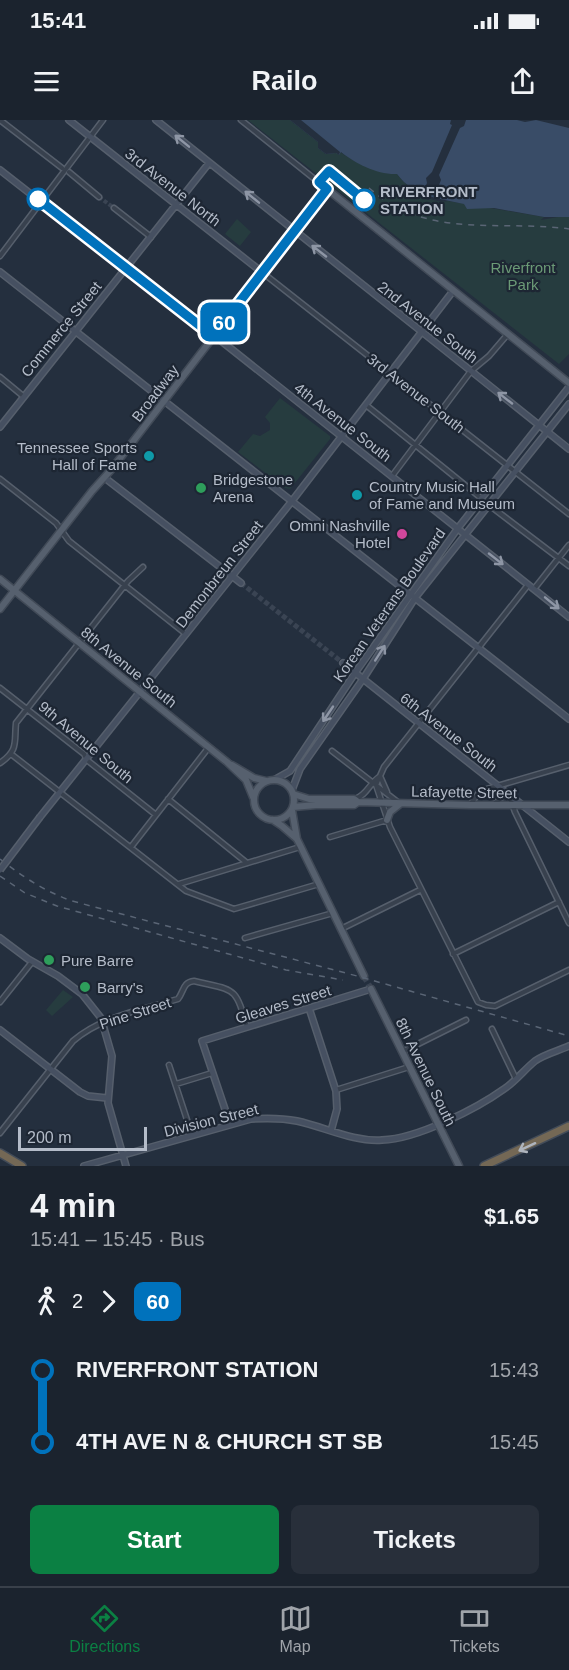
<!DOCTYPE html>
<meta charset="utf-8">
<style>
:root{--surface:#1b232e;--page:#282f3a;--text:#f1f3f6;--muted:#a0a4aa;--line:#39404a;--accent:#0b8043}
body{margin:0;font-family:Helvetica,sans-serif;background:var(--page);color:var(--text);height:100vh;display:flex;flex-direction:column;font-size:22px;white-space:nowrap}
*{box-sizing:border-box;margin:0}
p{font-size:20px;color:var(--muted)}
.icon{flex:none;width:33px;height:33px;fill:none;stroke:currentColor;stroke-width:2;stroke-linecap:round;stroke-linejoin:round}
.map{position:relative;height:1046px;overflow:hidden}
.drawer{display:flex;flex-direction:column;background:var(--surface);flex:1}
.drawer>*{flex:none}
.badge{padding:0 12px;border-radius:9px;font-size:21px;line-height:39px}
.scale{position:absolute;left:18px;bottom:15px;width:129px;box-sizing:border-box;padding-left:6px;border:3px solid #b4bcc9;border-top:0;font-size:16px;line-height:21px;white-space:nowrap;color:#b4bcc9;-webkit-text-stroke:4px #1d2633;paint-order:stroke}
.map>.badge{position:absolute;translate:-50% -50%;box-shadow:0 0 0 3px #fff}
.legs{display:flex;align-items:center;gap:9px;height:66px;padding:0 30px;font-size:20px}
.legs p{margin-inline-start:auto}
.overview{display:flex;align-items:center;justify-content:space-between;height:102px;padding:0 30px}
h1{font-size:33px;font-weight:600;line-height:45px}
.cta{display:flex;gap:12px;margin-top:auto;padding:12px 30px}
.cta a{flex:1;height:69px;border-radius:9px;background:var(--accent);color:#fff;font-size:24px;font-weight:600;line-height:69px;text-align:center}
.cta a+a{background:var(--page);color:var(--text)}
ul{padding:0 30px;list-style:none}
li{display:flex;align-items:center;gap:21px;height:72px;font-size:22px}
li i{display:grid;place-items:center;width:9px;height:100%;margin:0 8px;background:currentColor}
li i::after{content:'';width:15px;height:15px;margin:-8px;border:4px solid;border-radius:50%;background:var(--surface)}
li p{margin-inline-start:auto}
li:first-child i{background:linear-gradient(#0000 50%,currentColor 0)}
li:last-child i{background:linear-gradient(currentColor 50%,#0000 0)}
.status{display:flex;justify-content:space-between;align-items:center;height:42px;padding:0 30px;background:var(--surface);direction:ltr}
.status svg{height:16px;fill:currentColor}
header{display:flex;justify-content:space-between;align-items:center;height:78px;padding:0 30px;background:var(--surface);font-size:27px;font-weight:600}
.menu{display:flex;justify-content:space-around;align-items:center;height:84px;border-top:2px solid var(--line);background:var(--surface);font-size:16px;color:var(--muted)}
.menu a{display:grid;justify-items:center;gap:3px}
.menu .current{color:var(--accent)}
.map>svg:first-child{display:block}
.green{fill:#263c3f}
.water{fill:#394c67}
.pier{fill:#242f3e}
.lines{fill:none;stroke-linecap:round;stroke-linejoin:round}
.street-tunnel{stroke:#3a4453;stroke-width:4;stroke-dasharray:4 2;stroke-linecap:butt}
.secondary-tunnel{stroke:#3a4453;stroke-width:5;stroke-dasharray:5 2.5;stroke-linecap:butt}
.primary-tunnel{stroke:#3a4453;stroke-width:6;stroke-dasharray:6 3;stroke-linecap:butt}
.street-casing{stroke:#565f6c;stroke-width:7}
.secondary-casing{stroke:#565f6c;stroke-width:8}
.primary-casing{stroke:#414a57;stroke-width:9}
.highway-casing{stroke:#434c59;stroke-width:10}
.street{stroke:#38414e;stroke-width:4}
.secondary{stroke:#465061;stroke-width:5}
.primary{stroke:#56606e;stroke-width:6}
.highway{stroke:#746855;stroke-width:7}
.rail{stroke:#5a6575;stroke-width:1.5;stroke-dasharray:6 6;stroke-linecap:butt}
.secondary-bridge-casing{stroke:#565f6c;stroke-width:8;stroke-linecap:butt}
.secondary-bridge{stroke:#465061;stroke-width:5}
.oneway{stroke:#8e96a5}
.oneway2{stroke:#aeb4bd}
.line-1-casing{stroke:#fff;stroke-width:14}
.line-1{stroke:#0072bc;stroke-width:9}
.stop-1-dot{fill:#fff;stroke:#0072bc;stroke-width:3}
.culture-dot{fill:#0f9aa8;stroke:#1d2633;stroke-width:2}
.leisure-dot{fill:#2e9e5b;stroke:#1d2633;stroke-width:2}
.hotel-dot{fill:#d1479c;stroke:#1d2633;stroke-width:2}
.labels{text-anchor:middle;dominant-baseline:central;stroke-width:4.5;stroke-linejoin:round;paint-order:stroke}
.street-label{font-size:15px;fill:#b4bcc9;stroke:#1d2633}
.stop-label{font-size:15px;font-weight:bold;fill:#b4bcc9;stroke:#1d2633;text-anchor:start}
.park-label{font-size:15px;fill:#6b9a76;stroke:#1d2633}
.poi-label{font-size:15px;fill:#b4bcc9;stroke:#1d2633;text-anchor:start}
</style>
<div class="status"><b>15:41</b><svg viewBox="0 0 49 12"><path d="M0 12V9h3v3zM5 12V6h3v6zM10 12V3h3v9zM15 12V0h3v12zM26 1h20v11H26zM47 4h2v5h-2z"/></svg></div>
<header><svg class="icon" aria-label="menu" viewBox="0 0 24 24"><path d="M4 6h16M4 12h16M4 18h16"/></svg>Railo<svg class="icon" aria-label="share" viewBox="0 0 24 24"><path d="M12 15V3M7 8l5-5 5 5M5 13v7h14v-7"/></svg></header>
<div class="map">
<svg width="569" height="1046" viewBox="0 0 569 1046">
<rect width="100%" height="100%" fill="#242f3e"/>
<path class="green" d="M248,0H290L318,22V28L326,34L340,32C357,44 376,52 397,54C406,67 432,85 448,81L544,97L541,100L569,95V234L559,244Z
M237,99L251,112L240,126L225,114Z
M280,278L330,316V319L290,369L285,368L238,332L253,314L260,316L270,310V303L265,297Z
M63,870L73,877L52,896L46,890Z"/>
<path class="water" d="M290,0H517L525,2L536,0L569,8V97H544L494,88L467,89L464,84C438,78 414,77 397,54C378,55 356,44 341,32L339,35L336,33L326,34L318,28V22Z"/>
<path class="pier" d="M290,0H301L340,32L339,35L336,33L326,34L318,28V22Z
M451,0H466L464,6L460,8L439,55L441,60L439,65L435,67L429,80L421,77L427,63L426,58L432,52L452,5L450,4Z"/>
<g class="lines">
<path class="street-tunnel" d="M99,77L114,88"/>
<path class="secondary-tunnel" d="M241,463L343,543"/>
<path class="primary-tunnel" d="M364,856L371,869"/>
<g class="street-casing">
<path id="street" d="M0,0L62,48
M241,0L327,69
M69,52L99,77
M114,88L151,117
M0,136L103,0
M263,153L569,394
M0,257L23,276
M366,285L481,378
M392,356L471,251L489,236L507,215
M0,359L56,403L69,421L186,514
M489,385L569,446
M528,465L384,647L376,665L390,707L478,882L486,885L495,886L569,850
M534,469L569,425
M0,568L84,634L87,640L156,695
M332,631L399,683
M11,634L186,771L234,789L319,764
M0,643C19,630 14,622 16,603L128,461L143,447
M380,656L387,672
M509,675L515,692L569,803
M168,679L247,743
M355,679C367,675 369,664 379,657
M494,684L501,678V668
M470,685L480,671L569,645
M330,717L387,700
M131,727L209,627
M179,764L300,727
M341,809L420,770
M245,818L333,793
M453,834L559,782
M0,882L32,842
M492,909L516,959
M402,932L466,900
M169,945L192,1015
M176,964L212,953
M336,970L409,947
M0,1013L73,921C102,896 142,890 178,879C184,871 183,862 194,861C235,871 235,865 247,907"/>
</g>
<g class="secondary-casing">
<path id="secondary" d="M69,0L263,153
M156,0L569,329
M0,50L206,211L220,220L569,497
M0,152L569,599
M0,307L209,43
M105,358L241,463
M343,543L569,722
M274,660L290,651L355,553L458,408L569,267
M292,670L300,649L363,559L415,478L569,284
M40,697L292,381L453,171
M0,818L28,839L58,856L82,874L101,898L112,936L108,983L126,1046
M309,888L336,971L337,989L331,1011
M0,910L80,972L88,976L107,978
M230,1004L202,921L371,869
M84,1046L251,999C267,998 282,998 297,1001C325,1007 353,1022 382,1020C417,1019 476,989 504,969C516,961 524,950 535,941C545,934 558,931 569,926"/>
</g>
<g class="primary-casing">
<path id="primary" d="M0,459L227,642L246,660L253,677
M0,489L92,371L111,350L327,69L569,263
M232,645L254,658L266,661
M254 680a20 20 0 1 1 40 0a20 20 0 1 1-40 0Z
M293,674L309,679H354L358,682
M293,687L316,685H354L358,682L470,685H569
M292,690L297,719L364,856
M273,700L282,706L297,719
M387,700L390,692L400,684
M371,869L459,1046"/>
</g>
<g class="highway-casing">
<path id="highway" d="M0,1033L22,1046
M484,1046L569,1006"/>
</g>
<use href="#street" class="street"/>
<use href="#secondary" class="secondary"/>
<use href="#primary" class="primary"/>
<use href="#highway" class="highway"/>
<path class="rail" d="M369,68C379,76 388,84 400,89C452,114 514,101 569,109
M0,739C23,757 44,771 72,781L357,856L569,916
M0,756L25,773L57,786L286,850L343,860"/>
<g class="secondary-bridge-casing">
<path id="secondary-bridge" d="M0,750L40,697"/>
</g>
<use href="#secondary-bridge" class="secondary-bridge"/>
</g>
<defs><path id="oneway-shaft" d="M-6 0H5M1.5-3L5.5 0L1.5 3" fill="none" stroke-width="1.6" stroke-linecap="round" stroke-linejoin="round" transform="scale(1.5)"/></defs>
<g class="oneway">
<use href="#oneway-shaft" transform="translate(182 21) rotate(-141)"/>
<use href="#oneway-shaft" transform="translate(252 77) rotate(-141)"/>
<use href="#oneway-shaft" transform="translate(319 131) rotate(-142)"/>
<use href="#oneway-shaft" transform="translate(505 278) rotate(-142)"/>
<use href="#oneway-shaft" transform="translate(496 439) rotate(38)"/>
<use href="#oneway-shaft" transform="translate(552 483) rotate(39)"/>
<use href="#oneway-shaft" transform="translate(380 533) rotate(-57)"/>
<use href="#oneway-shaft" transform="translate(328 594) rotate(124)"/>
</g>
<use class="oneway2" href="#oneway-shaft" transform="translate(527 1027) rotate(155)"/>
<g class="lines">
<g class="line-1-casing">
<path id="line-1" d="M38,79L213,216L327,69L319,62L329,51L364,80"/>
</g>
<use href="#line-1" class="line-1"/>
</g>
<g class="stop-1-dot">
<circle cx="38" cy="79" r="10"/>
<circle cx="364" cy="80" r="10"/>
</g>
<g class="culture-dot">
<circle cx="149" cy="336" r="6"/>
<circle cx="357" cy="375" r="6"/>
</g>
<g class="leisure-dot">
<circle cx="201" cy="368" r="6"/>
<circle cx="49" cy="840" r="6"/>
<circle cx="85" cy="867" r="6"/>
</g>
<circle class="hotel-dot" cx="402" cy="414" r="6"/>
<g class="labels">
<g class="street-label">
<text transform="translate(173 67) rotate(38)">3rd Avenue North</text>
<text transform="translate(428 202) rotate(38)">2nd Avenue South</text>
<text transform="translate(61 209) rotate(-51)">Commerce Street</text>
<text transform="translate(155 273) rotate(-53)">Broadway</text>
<text transform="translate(416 273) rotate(38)">3rd Avenue South</text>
<text transform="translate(343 302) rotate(38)">4th Avenue South</text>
<text transform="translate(219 454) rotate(-52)">Demonbreun Street</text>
<text transform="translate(389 485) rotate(-55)">Korean Veterans Boulevard</text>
<text transform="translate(129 547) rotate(39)">8th Avenue South</text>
<text transform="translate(449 612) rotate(38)">6th Avenue South</text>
<text transform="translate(86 622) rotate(40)">9th Avenue South</text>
<text transform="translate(464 672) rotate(1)">Lafayette Street</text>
<text transform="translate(283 884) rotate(-17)">Gleaves Street</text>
<text transform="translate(135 893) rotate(-18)">Pine Street</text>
<text transform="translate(426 952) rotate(64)">8th Avenue South</text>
<text transform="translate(211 1000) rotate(-14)">Division Street</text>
</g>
<g class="stop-label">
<text x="380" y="71">RIVERFRONT<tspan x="380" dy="17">STATION</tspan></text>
</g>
<g class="park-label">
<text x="523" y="147">Riverfront<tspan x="523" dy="17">Park</tspan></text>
</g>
<g class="poi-label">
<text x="137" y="327" text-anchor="end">Tennessee Sports<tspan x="137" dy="17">Hall of Fame</tspan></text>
<text x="213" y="359">Bridgestone<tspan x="213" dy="17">Arena</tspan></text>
<text x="369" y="366">Country Music Hall<tspan x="369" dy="17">of Fame and Museum</tspan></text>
<text x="390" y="405" text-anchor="end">Omni Nashville<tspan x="390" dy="17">Hotel</tspan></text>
<text x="61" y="840">Pure Barre</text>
<text x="97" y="867">Barry's</text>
</g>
</g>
</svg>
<div class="scale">200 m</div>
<b class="badge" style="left:224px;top:202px;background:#0072bc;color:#fff">60</b>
</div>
<section class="drawer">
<div class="overview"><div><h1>4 min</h1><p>15:41 – 15:45 · Bus</p></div><b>$1.65</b></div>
<div class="legs"><svg class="icon" aria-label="walk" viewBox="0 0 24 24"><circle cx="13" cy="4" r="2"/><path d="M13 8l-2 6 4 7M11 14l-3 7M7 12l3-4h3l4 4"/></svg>2<svg class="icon" aria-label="forward" viewBox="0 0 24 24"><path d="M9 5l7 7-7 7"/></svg><b class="badge" style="background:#0072bc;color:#fff">60</b></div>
<ul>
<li><i style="color:#0072bc"></i><b>RIVERFRONT STATION</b><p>15:43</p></li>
<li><i style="color:#0072bc"></i><b>4TH AVE N &amp; CHURCH ST SB</b><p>15:45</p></li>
</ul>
<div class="cta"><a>Start</a><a>Tickets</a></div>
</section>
<nav class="menu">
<a class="current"><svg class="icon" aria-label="directions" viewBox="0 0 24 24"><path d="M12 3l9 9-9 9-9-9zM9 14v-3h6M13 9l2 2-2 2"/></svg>Directions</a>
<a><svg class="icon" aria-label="map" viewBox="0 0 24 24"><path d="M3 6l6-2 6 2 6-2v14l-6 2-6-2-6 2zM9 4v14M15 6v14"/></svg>Map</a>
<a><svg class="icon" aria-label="tickets" viewBox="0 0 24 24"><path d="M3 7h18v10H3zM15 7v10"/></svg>Tickets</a>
</nav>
